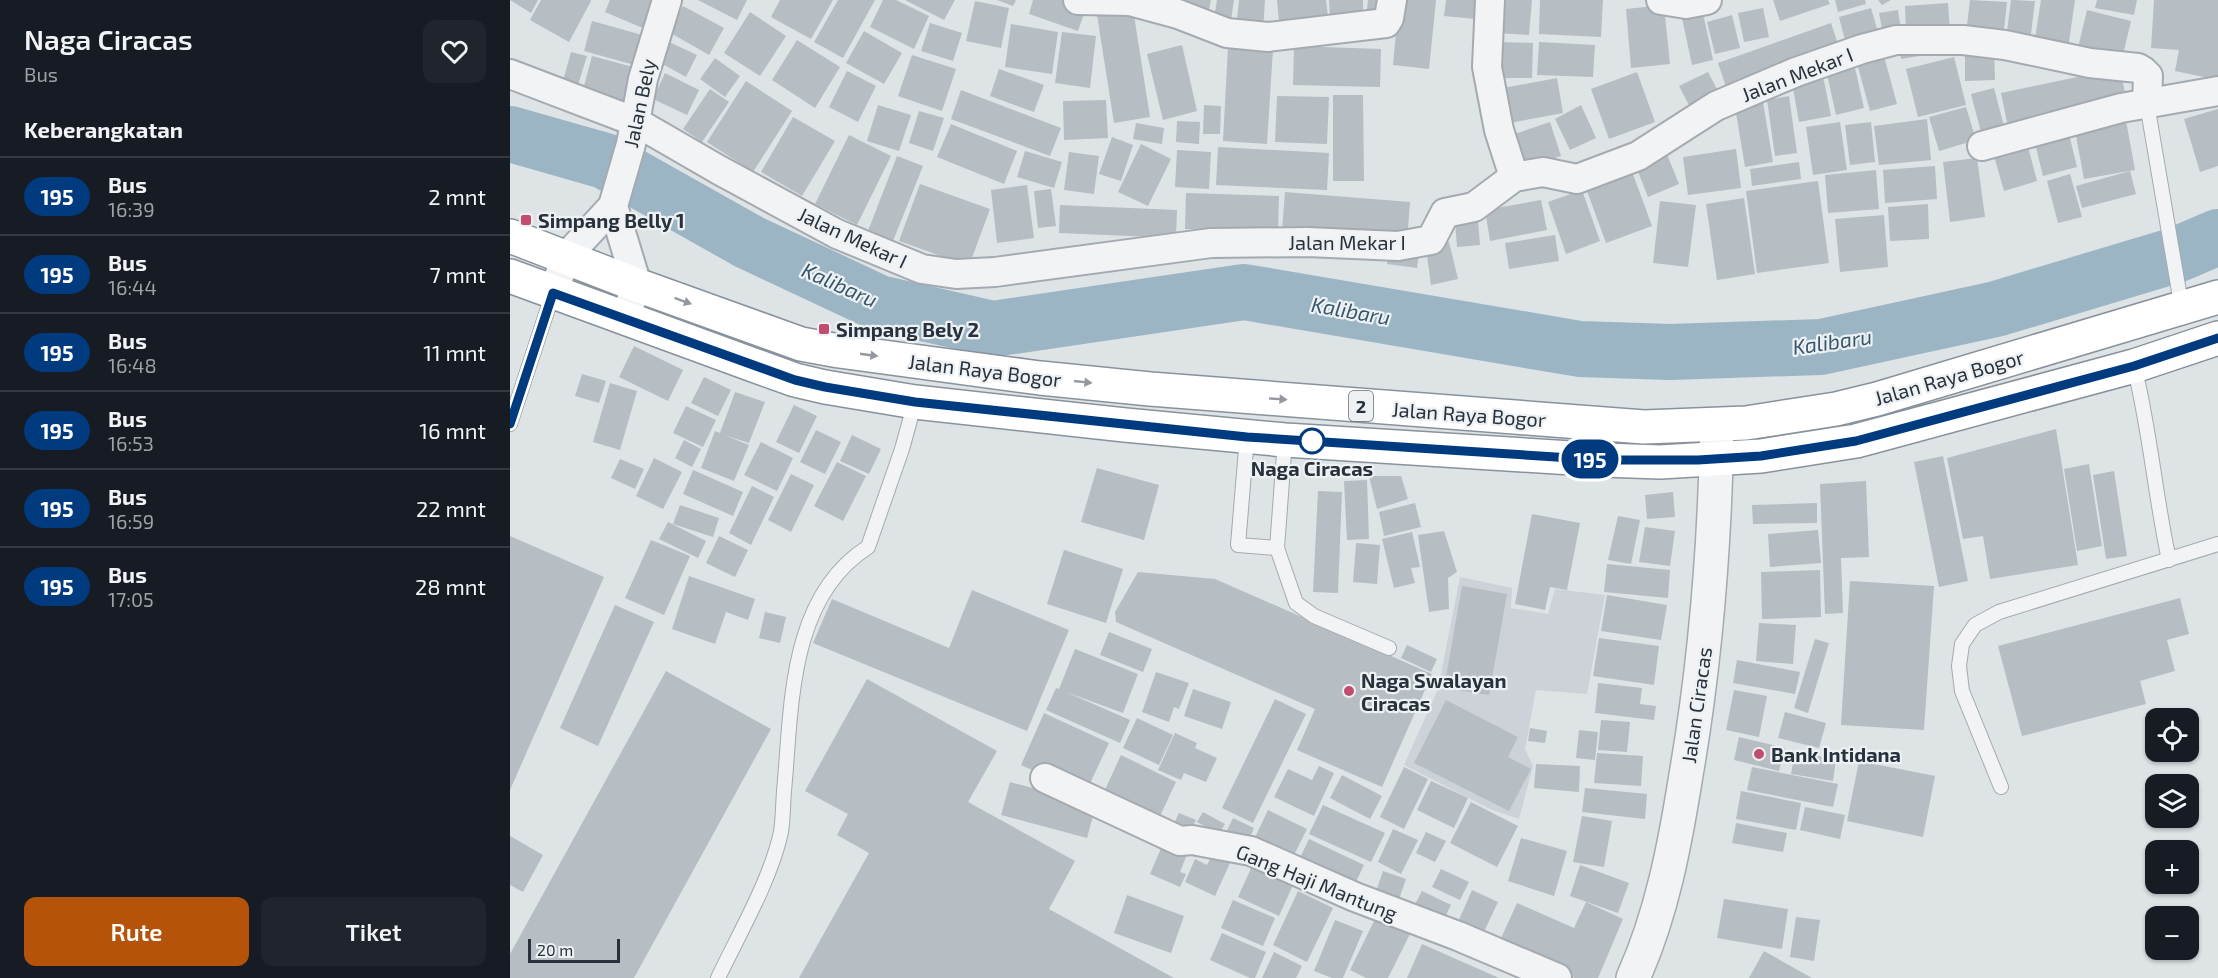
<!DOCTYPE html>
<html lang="id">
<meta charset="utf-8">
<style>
:root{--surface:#171b24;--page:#20242c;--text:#f1f3f6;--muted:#9ea1a6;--line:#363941;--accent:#b45309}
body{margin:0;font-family:"Exo 2",sans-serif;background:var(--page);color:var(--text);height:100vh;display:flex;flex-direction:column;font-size:22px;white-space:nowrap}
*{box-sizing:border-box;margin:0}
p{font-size:20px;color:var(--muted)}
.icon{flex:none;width:33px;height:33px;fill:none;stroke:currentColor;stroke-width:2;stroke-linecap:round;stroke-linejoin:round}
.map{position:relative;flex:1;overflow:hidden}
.sheet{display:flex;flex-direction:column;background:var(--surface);width:510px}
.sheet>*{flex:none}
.badge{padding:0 12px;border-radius:20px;font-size:21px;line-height:39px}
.fabs{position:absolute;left:1635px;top:708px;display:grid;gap:12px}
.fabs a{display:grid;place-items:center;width:54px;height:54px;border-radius:12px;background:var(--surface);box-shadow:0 2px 4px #0004;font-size:30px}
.scale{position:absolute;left:18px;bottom:15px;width:92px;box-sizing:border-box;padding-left:6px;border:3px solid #29323c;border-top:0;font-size:16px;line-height:21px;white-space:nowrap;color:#29323c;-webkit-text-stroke:4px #edf1f4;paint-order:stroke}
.map>.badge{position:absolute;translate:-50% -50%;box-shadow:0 0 0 3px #fff}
h2{padding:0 24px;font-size:22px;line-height:54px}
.round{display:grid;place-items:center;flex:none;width:63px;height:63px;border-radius:12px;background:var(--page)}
.overview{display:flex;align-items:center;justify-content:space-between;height:102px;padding:0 24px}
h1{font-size:28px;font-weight:600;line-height:45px}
.button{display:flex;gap:12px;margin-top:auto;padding:12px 24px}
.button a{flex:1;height:69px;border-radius:12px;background:var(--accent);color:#fff;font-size:24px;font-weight:600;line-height:69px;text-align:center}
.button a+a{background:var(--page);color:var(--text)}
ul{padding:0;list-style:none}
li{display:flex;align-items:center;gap:18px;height:78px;padding:0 24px;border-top:2px solid var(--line)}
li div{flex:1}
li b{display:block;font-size:22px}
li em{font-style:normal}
li .badge{min-width:66px;font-weight:700;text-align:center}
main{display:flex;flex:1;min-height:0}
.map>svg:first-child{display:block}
.built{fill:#cdd2d8}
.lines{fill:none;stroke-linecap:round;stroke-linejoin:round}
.river{stroke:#9cb5c4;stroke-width:56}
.building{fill:#b6bdc3}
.service-casing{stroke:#a4aab0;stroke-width:16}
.minor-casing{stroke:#a4aab0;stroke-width:32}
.tertiary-casing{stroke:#a4aab0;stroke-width:36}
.trunk-casing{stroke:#87929c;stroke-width:36}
.service{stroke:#f1f3f5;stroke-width:14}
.minor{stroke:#f1f3f5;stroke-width:28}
.tertiary{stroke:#f1f3f5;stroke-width:33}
.trunk{stroke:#fff;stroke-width:33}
.oneway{fill:#94989e}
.line-casing{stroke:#fff;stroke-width:14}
.line{stroke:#003b80;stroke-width:9}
.poi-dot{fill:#c24d6f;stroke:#edf1f4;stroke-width:2}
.stop-dot{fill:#fff;stroke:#003b80;stroke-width:3}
.labels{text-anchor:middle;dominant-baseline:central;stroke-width:4.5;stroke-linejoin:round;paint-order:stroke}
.shield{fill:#edf1f4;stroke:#646b73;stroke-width:1.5}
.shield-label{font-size:18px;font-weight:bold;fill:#29323c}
.street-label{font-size:20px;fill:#29323c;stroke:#edf1f4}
.poi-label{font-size:20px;font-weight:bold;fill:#29323c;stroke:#edf1f4;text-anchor:start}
.stop-label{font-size:20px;font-weight:bold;fill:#29323c;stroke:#edf1f4}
.water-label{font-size:21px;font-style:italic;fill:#37566c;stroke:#edf1f4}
</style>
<main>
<section class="sheet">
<div class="overview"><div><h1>Naga Ciracas</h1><p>Bus</p></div><a class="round"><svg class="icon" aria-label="heart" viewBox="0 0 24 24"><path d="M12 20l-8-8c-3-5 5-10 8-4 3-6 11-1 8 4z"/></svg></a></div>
<h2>Keberangkatan</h2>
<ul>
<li><span class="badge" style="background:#003b80;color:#fff">195</span><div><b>Bus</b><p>16:39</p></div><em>2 mnt</em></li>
<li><span class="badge" style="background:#003b80;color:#fff">195</span><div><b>Bus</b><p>16:44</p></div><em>7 mnt</em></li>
<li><span class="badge" style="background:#003b80;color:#fff">195</span><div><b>Bus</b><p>16:48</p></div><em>11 mnt</em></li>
<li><span class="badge" style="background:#003b80;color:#fff">195</span><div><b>Bus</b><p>16:53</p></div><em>16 mnt</em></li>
<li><span class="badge" style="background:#003b80;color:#fff">195</span><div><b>Bus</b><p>16:59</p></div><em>22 mnt</em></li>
<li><span class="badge" style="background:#003b80;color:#fff">195</span><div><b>Bus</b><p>17:05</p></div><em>28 mnt</em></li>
</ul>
<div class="button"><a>Rute</a><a>Tiket</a></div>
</section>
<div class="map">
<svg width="1708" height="978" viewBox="0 0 1708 978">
<rect width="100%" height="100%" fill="#dee3e6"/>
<path class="built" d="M950,577L1002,588L1001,608L1038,614L1045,589L1095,595L1077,694L1026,690L1015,749L1023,766L1009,819L980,809L894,765L928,689Z"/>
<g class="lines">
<path class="river" d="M0,134L95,161L239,242L369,303L483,329L734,292L1070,349L1160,352L1311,347L1486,309L1666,255L1708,237"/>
</g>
<path class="building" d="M0,0H28L21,13Z
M31,0H80L81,1L59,42L20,20Z
M100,0H148L135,29L95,12Z
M188,0H237L227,20Z
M270,0H323L301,39L261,17Z
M328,0H365L333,58L304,42Z
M373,0H386L419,16L404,49L360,27Z
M395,0H445L434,20Z
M487,0H506L503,6Z
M523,0H553L576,8L568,31L519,14Z
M677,0H701L698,15L674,11Z
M707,0H724L720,27L703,24Z
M729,0H755L753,30L726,28Z
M767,0H816L818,17L769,21Z
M819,0H853V14L820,16Z
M858,0H878L877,12L857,9Z
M889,0H926L919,69L883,65Z
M936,0H967L965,19L934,16Z
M987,0H1022L1019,35L985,33Z
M1030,0H1093L1091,37L1029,34Z
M1263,0H1318L1320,4L1270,21Z
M1325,0H1355L1356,4L1328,12Z
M1368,0H1381L1372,5Z
M1460,0L1497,2L1493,38L1456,34Z
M1501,0L1525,1L1520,42L1496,39Z
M1531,0H1565L1558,49L1524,45Z
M1587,0H1627L1624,15L1585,8Z
M1644,0H1708V80L1665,71L1669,50L1641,48Z
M465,1L499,8L491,48L456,41Z
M1438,3L1440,32L1396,35L1395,6Z
M1154,5L1160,64L1121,68L1116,9Z
M173,6L214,28L199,55L159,32Z
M1253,8L1259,37L1234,42L1228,13Z
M1361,8L1370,39L1337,48L1329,17Z
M623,9L640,117L604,123L587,15Z
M1388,10L1391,30L1373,34L1369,13Z
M1577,10L1621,21L1611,63L1567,52Z
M240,12L276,36L250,76L214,53Z
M1193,13L1203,60L1182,65L1172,18Z
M1222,15L1230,48L1205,54L1197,22Z
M82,21L136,36L128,66L74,51Z
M420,23L452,33L443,61L411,51Z
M1321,23L1330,50L1217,90L1208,63Z
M501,24L548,32L542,74L495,67Z
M354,31L392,53L374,84L336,63Z
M552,32L586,36L580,88L545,83Z
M287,40L330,67L305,108L262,80Z
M157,41L187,55L176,77L147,61Z
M985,42L1023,43L1022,78H984Z
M1029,42L1085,45L1083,77L1027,75Z
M1413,42L1415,55L1391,59L1389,47Z
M672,45L687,111L653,120L637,54Z
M718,46L763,49L757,144L713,141Z
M784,46L871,49L870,87L783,85Z
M1484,49L1485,80L1455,81V50Z
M61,52L77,56L68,85L53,81Z
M402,55L446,69L432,111L388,96Z
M82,56L123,67L114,101L73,90Z
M1374,56L1387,104L1360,111L1347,63Z
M1444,57L1456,105L1408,117L1396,69Z
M205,58L230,76L215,97L190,79Z
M1343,59L1354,108L1326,115L1315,65Z
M1610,68L1617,103L1498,127L1491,93Z
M489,69L534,85L524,112L480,96Z
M337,71L366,86L348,122L319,107Z
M1312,71L1321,116L1289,122L1281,77Z
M1127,72L1145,122L1099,139L1081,89Z
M1198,72L1209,93L1180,107L1169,86Z
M155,73L189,90L177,115L143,99Z
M1047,78L1053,113L994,124L988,89Z
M236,81L282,111L243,172L197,142Z
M1484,88L1496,134L1473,140L1461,94Z
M200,89L219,102L192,142L173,129Z
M451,90L551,128L540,156L441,119Z
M823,95H853L854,181H823Z
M767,96L819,97L817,144L765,142Z
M1279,96L1287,153L1265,156L1257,100Z
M596,100L598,138L554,140L553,101Z
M1253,102L1263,162L1235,167L1225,107Z
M368,105L401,115L389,151L357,141Z
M694,105L711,106L710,134H693Z
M1071,105L1086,138L1060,150L1045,119Z
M1456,107L1466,140L1429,151L1419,117Z
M1708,109V166L1690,172L1674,119Z
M409,111L434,118L423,151L399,143Z
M1615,115L1625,170L1574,179L1564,125Z
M283,117L325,141L292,196L251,172Z
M1417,119L1421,160L1369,165L1364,126Z
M667,121L690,122L689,144L666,142Z
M1040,122L1051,156L1007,170L996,137Z
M1330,122L1337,170L1303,175L1296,127Z
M1361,122L1365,162L1340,165L1335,125Z
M626,123L654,128L652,144L623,139Z
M441,124L507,151L494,184L427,157Z
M1558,130L1567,167L1533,176L1524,139Z
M339,135L381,156L347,225L305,204Z
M602,137L623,145L611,181L589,174Z
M1516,139L1527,181L1494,191L1482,149Z
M631,144L661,159L638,206L608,192Z
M708,147L819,153L817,190L706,185Z
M1226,149L1231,188L1178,195L1173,157Z
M667,150L701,152L699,189L665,187Z
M515,151L552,162L544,188L507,177Z
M559,152L589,156L584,194L554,190Z
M1156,152L1169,184L1138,197L1125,164Z
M387,156L413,166L383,241L358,231Z
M1467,158L1475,217L1440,222L1433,162Z
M1289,162L1291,179L1242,186L1240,169Z
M1120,166L1142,226L1096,243L1074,183Z
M1425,166L1427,199L1375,203L1373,170Z
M1366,170L1369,209L1318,213L1315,175Z
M1620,171L1626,194L1572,208L1566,186Z
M1560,174L1572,217L1548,223L1537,181Z
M1308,181L1319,263L1247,273L1236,191Z
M410,184L480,209L459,266L389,241Z
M517,185L524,238L487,243L481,190Z
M541,189L546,226L528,228L524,191Z
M1072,190L1090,241L1056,254L1038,202Z
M775,192L900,202L897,241L772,231Z
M676,193L769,196L768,231L675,229Z
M1234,198L1245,274L1207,280L1196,204Z
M1031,200L1037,230L980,241L975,210Z
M1150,201L1186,205L1178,267L1143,263Z
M1418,204L1419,239L1380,241L1378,207Z
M550,205L667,210L666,238L549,233Z
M1374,215L1378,267L1330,272L1325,219Z
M968,220L970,245L947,247L945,222Z
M1045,235L1049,261L999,269L995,243Z
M939,242L948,279L921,285L916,248Z
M879,249L909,252L907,268L877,264Z
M124,346L173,370L158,401L109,377Z
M72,374L96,381L89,403L65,396Z
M194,377L221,390L208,416L181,403Z
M100,383L127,391L110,450L83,442Z
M225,392L255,402L239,443L214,435L239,445L224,481L191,468L205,431L210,433Z
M284,405L307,416L289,453L266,442Z
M176,406L206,420L193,447L163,433Z
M1546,429L1568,565L1480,579L1473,536L1453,539L1437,458Z
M306,430L331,442L315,474L290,462Z
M342,435L371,449L359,474L330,461Z
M174,440L191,449L182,467L165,458Z
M251,442L283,458L267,491L234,475Z
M1433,456L1458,581L1429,587L1404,462Z
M144,458L172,472L153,509L126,496Z
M110,459L134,469L125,489L101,478Z
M327,462L356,476L333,521L304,506Z
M1579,464L1592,546L1567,551L1554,469Z
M587,468L649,485L634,540L571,522Z
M183,470L233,492L223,516L173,494Z
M1604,471L1617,556L1596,559L1583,475Z
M281,474L304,485L281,532L258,520Z
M859,476H891L898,499L867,509Z
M857,480L859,539L837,540L834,481Z
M1356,481L1359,557L1331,558L1333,613L1315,614L1310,484Z
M242,486L264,497L241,545L219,533Z
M808,491L832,492L828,593L803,592Z
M1163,492L1165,517L1137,519L1135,495Z
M905,503L911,527L874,536L869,512Z
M1307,503V523L1243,524L1242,505Z
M170,505L209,518L203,537L163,524Z
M1022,514L1070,523L1057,590L1040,587L1035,610L1005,604Z
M1108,516L1130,520L1121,564L1098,560Z
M158,522L196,541L188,558L149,539Z
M1135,527L1165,531L1160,566L1129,562Z
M1308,530L1311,563L1260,567L1258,534Z
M934,531L947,572L938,578L939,609L919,612L908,535Z
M902,532L910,567L901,568L905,583L884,588L872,539Z
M0,536L94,577L0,790Z
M209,536L238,550L225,577L196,563Z
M141,540L180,556L154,615L115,598Z
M846,543L870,545L867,584L843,582Z
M554,550L613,569L596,623L537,604Z
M1097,564L1160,570L1158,598L1094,592Z
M1310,570L1311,617L1252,619L1251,572Z
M628,572L705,579L922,674L872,787L787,750L805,709L606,622L605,612Z
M179,576L245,599L238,620L216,612L205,644L162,629Z
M1340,581L1424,586L1414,730L1331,725Z
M952,586L997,594L979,695L934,688Z
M462,590L559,630L517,731L303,643L322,599L439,648Z
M1097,595L1157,605L1151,640L1091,631Z
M1670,598L1679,634L1657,640L1665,671L1630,681L1636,704L1512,736L1488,646Z
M105,605L144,622L88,746L50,728Z
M255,612L276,617L270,643L249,638Z
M1249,623L1286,625L1283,664L1246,661Z
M599,632L642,649L633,672L590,655Z
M1089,638L1149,646L1144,685L1083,676Z
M1305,639L1319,643L1298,713L1284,708Z
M897,645L927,659L921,672L891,658Z
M565,649L628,674L613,713L556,692L620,720L610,743L536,710L546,688L549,689Z
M1227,660L1290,672L1285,694L1223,683Z
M156,671L261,729L124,978H0V954Z
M646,672L679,683L669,709L664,707L659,722L632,712Z
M357,679L487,751L458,802L565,861L539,909L664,978H289L359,853L327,835L338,814L295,791Z
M1088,683L1132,688L1130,704L1146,706L1144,720L1085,713Z
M683,689L721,702L712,729L674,716Z
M1224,690L1257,696L1249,737L1216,730Z
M765,699L796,714L743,823L712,808Z
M936,700L1008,737L998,757L1021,769L999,811L904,763Z
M1275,712L1316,723L1309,748L1268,738Z
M534,713L599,743L575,794L511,765Z
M627,718L663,735L649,765L613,748Z
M1091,720L1120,722L1117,752L1088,750Z
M1020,728L1037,731L1035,743L1018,741Z
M1069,730L1088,732L1085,760L1066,758Z
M665,733L687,743L685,748L707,758L696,782L674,773L671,780L648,770Z
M1229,737L1275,748L1269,771L1224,760Z
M1285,752L1326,759L1323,781L1281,774Z
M1087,753L1133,756L1131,786L1084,783Z
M611,755L666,782L649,818L594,792Z
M1349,761L1425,776L1413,837L1337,821Z
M1026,764L1070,766L1069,792L1024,788Z
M809,766L824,773L804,816L764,797L778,769L802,780Z
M894,767L918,779L894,829L870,817Z
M1242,767L1328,784L1323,807L1237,790Z
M832,775L872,796L860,819L820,798Z
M921,781L958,798L944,828L907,810Z
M500,782L586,805L577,838L491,815Z
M1075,788L1137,794L1135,819L1072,812Z
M1231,791L1291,803L1286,830L1226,819Z
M961,802L1008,826L987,867L940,843Z
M813,805L875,833L861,862L799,834Z
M1295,807L1335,815L1330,839L1290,830Z
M758,810L797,829L780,863L742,844Z
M693,812L715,824L709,834L687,822Z
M669,813L686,820L677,838L661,830Z
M1072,816L1102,821L1094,867L1063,862Z
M723,818L744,828L735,848L713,839Z
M1226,823L1277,833L1273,852L1222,843Z
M883,829L908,840L891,874L868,862Z
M916,832L936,841L925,862L906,853Z
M0,836L33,855L13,892L0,885Z
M1011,838L1057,851L1044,896L998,881Z
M655,839L679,849L670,872L676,874L670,887L640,874Z
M799,839L854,865L841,892L786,866Z
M702,855L720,863L705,896L675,882L685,859L697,865Z
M1070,865L1119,883L1108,913L1060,896Z
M742,866L783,885L769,916L728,897Z
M931,869L959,882L950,900L922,887Z
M873,871L896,879L886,908L863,900Z
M962,890L988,902L973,934L948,922Z
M788,891L823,908L797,962L763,945Z
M912,891L941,905L931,925L902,910Z
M617,895L674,916L661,953L604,933Z
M1214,899L1278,909L1272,949L1207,938Z
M723,900L765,918L753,946L711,928Z
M1076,902L1113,919L1088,978H1065L988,945L1007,903L1064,928Z
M866,917L900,934L878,978H856L840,970Z
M1286,917L1310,920L1304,961L1280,957Z
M825,920L853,931L833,978H822L804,971Z
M712,933L756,952L745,978H740L700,960Z
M912,944L989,978H897Z
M1254,951L1302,978H1239Z
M764,952L792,966L786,978H752Z"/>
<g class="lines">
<g class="service-casing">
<path id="service" d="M1637,104L1672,309
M1624,366C1640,429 1645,496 1659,560
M0,424L43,293
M737,437L728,545L767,548
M775,440L767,548L786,603L804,616L879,648
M1491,787L1452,691L1449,666L1452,644L1465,625L1489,612L1708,544
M208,978C229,934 261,879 271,832C273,819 273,804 274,791C282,707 278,598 358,547L392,449L405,402"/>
</g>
<g class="minor-casing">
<path id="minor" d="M568,0L620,1L668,14L717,33L758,37L876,23L879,18L882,0
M980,0L977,67L989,130L1004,177
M1151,0L1176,4L1197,0
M0,74L126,122L209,170L327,234L412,269L446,274L485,272L701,243L797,242L888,246L921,240L935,213L964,207L1004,177L1033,172L1067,179L1128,156L1206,106L1286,72L1352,49L1386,40H1453L1495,45L1580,63L1628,68L1633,71L1638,76L1637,104
M1472,146L1611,108L1708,91
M103,206L127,285L121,301
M43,293L56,257L103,206L121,144L133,79L157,0
M535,778L670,841L682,840L741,851L845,897L948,936L1047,978"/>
</g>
<g class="tertiary-casing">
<path id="tertiary" d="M1123,978C1152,914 1165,844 1176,775C1196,659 1205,542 1207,425"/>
</g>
<g class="trunk-casing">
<path id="trunk" d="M0,236L127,285L291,344L329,351L530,378L640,389L1134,427L1236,423L1326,409L1367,399L1708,297
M0,276L246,366L285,380L315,387L405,402L615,425L775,440L1093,460L1150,462L1251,456L1346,441L1624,366L1708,338"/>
</g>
<use href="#service" class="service"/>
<use href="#minor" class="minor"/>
<use href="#tertiary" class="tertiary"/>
<use href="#trunk" class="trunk"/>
</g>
<defs><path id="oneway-solid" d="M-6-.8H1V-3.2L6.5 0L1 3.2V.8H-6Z" transform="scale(1.5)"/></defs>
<g class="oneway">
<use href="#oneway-solid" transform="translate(173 301) rotate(20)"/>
<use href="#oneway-solid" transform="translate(359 355) rotate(8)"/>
<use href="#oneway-solid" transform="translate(573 382) rotate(6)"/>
<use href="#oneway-solid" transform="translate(768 399) rotate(4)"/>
</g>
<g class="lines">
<g class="line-casing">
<path id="line" d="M0,424L43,293L285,380L315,387L405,402L737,437L1093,460H1188L1251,456L1346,441L1624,366L1708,338"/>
</g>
<use href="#line" class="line"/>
</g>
<g class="poi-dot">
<rect x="10" y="214" width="12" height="12" rx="3"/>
<rect x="308" y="323" width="12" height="12" rx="3"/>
<circle cx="839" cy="691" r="6"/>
<circle cx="1249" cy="754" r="6"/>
</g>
<circle class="stop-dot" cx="802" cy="441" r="12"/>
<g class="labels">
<rect class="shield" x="839" y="391" width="24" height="30" rx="4.5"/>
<g class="shield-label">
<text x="851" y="406">2</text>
</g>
<g class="street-label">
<text transform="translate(1287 74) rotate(-21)">Jalan Mekar I</text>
<text transform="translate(129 103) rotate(-78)">Jalan Bely</text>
<text transform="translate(343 237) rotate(25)">Jalan Mekar I</text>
<text x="837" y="242">Jalan Mekar I</text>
<text transform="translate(475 370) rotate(7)">Jalan Raya Bogor</text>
<text transform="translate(1439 377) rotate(-16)">Jalan Raya Bogor</text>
<text transform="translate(959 414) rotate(4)">Jalan Raya Bogor</text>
<text transform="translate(1186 705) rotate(-82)">Jalan Ciracas</text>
<text transform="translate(807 882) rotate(22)">Gang Haji Mantung</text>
</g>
<g class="poi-label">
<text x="28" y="220">Simpang Belly 1</text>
<text x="326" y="329">Simpang Bely 2</text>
<text x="851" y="680">Naga Swalayan<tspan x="851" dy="23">Ciracas</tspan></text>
<text x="1261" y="754">Bank Intidana</text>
</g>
<g class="stop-label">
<text x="802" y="468">Naga Ciracas</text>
</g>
<g class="water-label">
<text transform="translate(330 284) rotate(24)">Kalibaru</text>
<text transform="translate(841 310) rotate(10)">Kalibaru</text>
<text transform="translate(1322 341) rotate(-8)">Kalibaru</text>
</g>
</g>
</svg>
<div class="fabs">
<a><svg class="icon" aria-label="locate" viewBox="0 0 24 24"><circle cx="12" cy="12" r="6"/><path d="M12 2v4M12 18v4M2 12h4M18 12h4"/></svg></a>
<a><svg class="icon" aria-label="layers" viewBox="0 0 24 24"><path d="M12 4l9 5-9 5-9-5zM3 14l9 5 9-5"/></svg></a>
<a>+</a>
<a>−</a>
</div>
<div class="scale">20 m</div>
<b class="badge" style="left:1080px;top:459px;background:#003b80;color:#fff">195</b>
</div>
</main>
